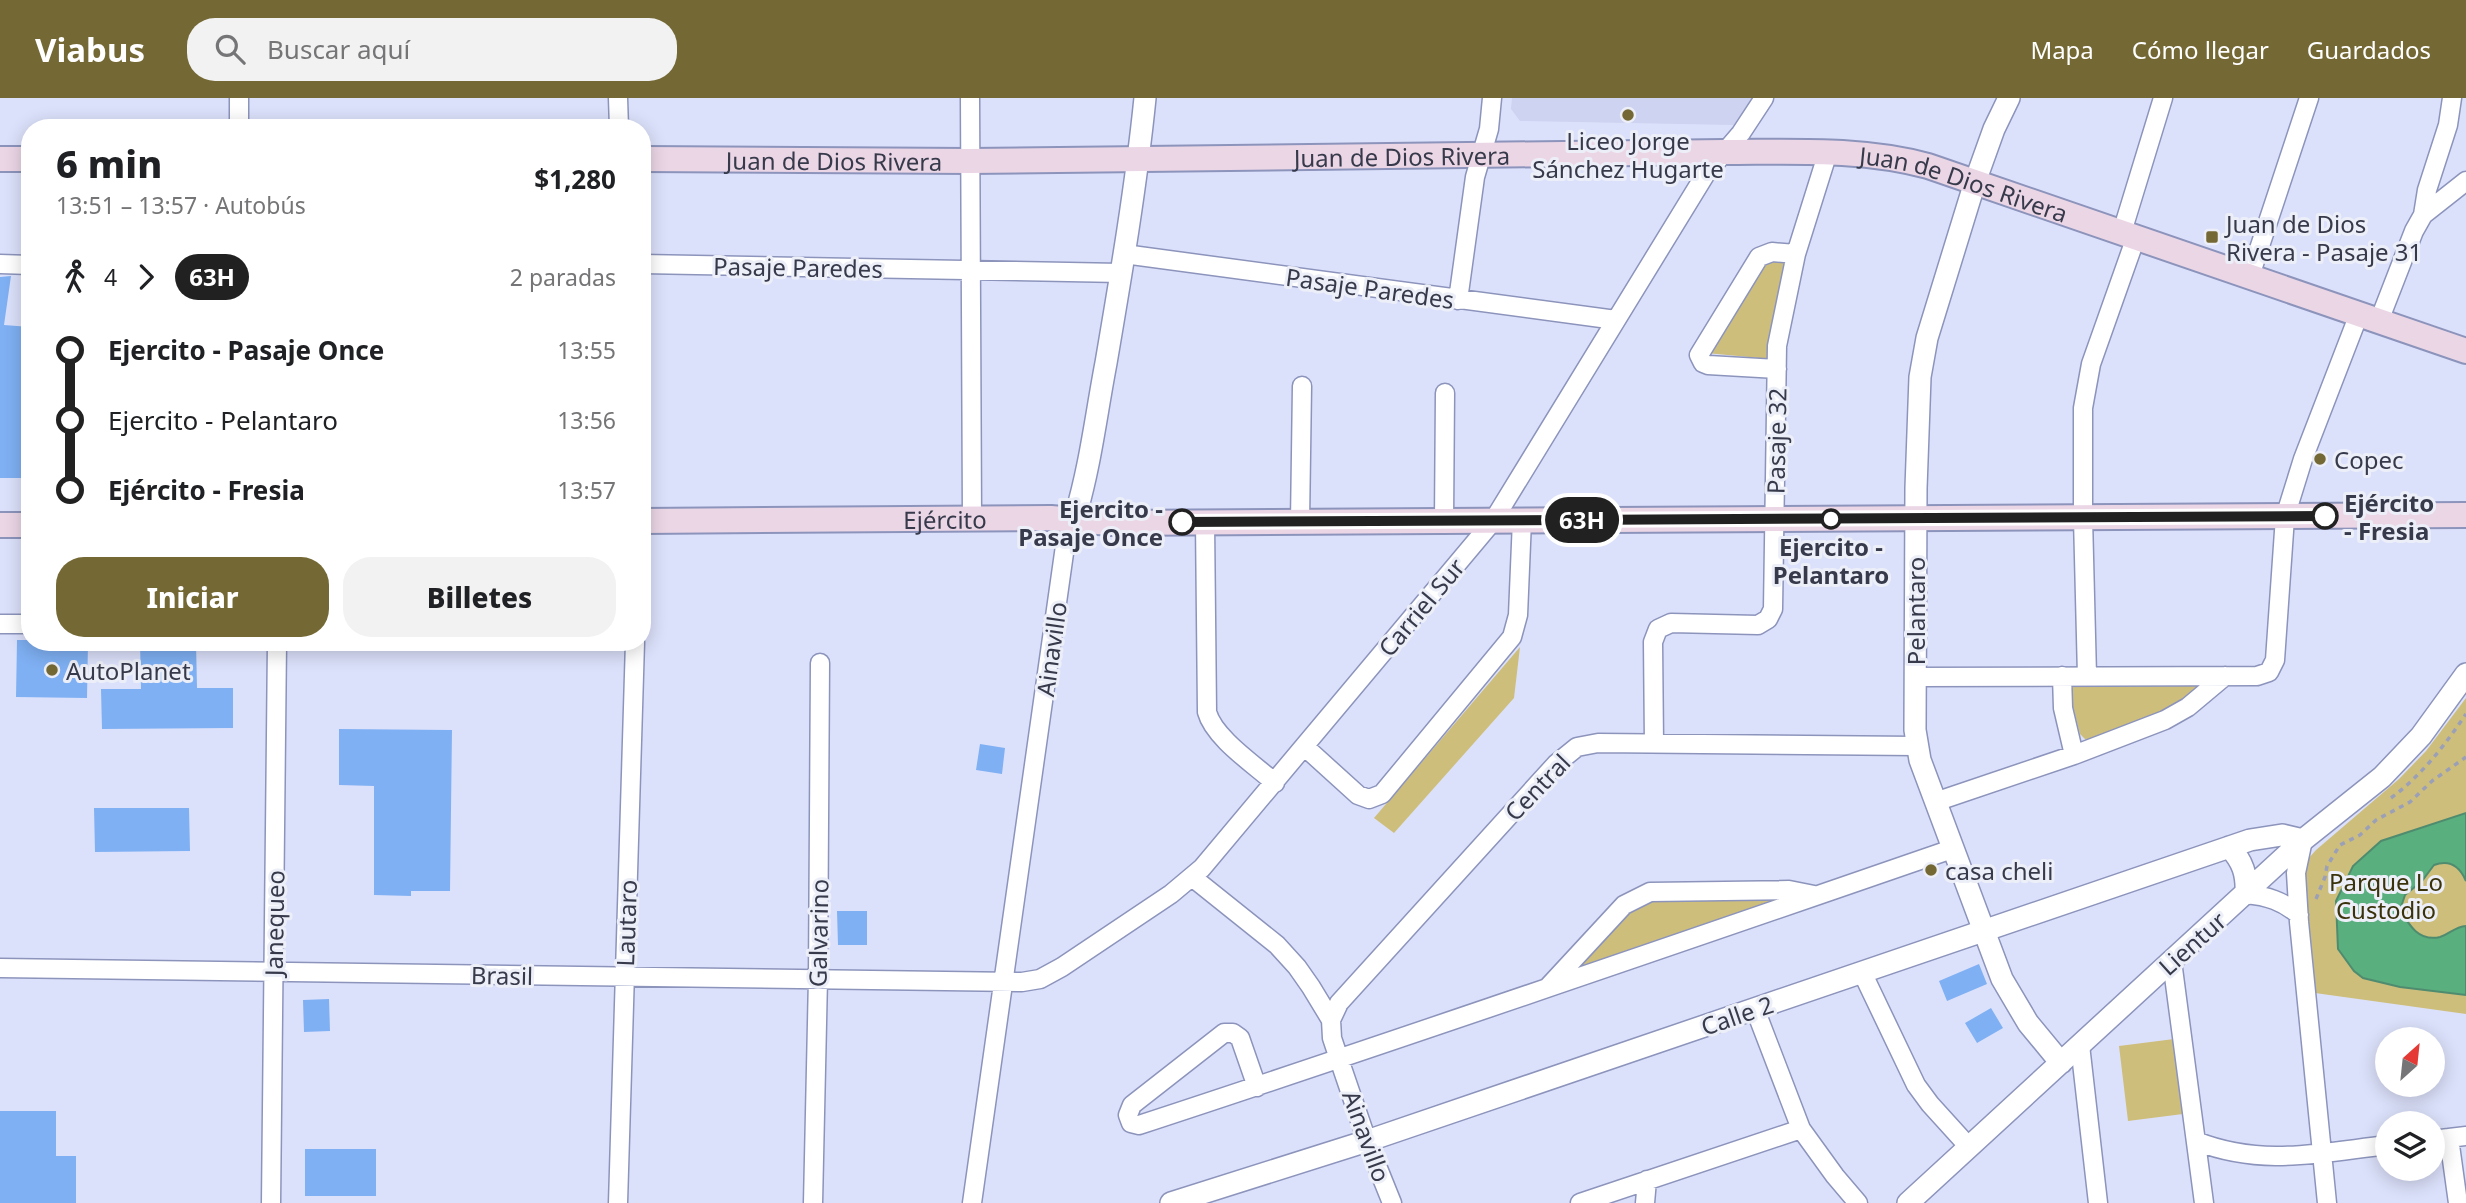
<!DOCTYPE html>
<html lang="es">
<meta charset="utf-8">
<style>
:root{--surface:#fff;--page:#f2f2f2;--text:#202124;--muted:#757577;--accent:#746835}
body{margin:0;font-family:"Noto Sans",sans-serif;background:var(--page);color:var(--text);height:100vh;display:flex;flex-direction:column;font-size:26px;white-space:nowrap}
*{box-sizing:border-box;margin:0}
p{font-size:23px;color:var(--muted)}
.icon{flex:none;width:38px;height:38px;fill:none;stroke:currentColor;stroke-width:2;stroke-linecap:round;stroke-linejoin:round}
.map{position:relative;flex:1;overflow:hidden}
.sheet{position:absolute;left:21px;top:21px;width:630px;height:532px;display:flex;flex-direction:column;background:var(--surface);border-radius:28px;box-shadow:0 4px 18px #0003}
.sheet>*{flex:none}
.badge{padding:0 14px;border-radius:23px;font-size:24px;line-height:46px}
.needle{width:46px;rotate:27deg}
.controls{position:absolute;left:2375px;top:929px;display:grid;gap:14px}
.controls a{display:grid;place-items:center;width:70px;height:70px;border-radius:50%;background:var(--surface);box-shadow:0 4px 18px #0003;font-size:35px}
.map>.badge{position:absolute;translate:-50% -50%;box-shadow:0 0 0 4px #fff}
.legs{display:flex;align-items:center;gap:10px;height:77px;padding:0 35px;font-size:23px}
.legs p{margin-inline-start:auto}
.head{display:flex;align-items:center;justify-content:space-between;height:119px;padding:0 35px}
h1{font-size:38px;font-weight:800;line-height:52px}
.button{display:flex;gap:14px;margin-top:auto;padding:14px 35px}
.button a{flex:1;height:80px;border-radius:28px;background:var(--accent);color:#fff;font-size:28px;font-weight:800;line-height:80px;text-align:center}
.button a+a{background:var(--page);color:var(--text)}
ul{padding:0 35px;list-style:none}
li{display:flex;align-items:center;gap:24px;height:70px;font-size:26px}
li i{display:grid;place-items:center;width:10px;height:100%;margin:0 9px;background:currentColor}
li i::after{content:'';width:18px;height:18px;margin:-9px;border:5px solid;border-radius:50%;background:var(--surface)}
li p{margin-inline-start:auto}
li:first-child i{background:linear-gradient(#0000 50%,currentColor 0)}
li:last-child i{background:linear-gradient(currentColor 50%,#0000 0)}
header{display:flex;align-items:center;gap:42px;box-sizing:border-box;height:98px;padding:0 35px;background:var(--accent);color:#fff}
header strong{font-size:33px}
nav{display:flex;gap:38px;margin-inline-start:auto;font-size:24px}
.search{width:490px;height:63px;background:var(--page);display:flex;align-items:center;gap:18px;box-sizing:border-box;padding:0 24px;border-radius:28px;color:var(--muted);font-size:26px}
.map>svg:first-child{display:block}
.built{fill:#cdd3f0}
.green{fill:#cebe7c}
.water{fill:#59af7e;stroke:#4f8c6f;stroke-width:2}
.building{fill:#7fb0f3}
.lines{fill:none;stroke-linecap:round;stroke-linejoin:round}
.minor-casing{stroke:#8c94bc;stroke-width:21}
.tertiary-casing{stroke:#8c94bc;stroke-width:24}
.secondary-casing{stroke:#8c94bc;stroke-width:28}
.path{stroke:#9ca0b7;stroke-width:3.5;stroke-dasharray:5 5;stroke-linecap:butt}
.minor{stroke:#fff;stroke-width:18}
.tertiary{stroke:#fff;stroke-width:21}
.secondary{stroke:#ebd6e6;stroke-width:24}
.line-1-casing{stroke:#fff;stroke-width:16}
.line-1{stroke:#212121;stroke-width:10}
.poi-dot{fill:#746835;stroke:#edeff8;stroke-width:2.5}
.stop-1-dot{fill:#fff;stroke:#212121;stroke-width:3.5}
.labels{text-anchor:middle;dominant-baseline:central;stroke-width:6;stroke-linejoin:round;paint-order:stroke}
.poi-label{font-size:24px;fill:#373a4b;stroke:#edeff8;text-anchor:start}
.street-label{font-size:24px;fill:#373a4b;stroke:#edeff8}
.stop-label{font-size:24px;font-weight:bold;fill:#373a4b;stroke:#edeff8;text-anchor:start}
.park-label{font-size:24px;fill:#3a320a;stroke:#edeff8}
</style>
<header>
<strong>Viabus</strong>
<div class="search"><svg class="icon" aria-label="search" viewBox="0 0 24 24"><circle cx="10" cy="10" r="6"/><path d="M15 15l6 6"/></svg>Buscar aquí</div>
<nav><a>Mapa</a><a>Cómo llegar</a><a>Guardados</a></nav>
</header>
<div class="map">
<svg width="2466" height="1105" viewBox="0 0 2466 1105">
<rect width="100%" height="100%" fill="#dce1fb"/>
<path class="built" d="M1512,0H1752L1734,27L1520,23L1511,11Z"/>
<path class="green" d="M1767,160L1783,163L1787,171L1770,261L1706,255Z
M1520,549L1514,600L1394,735L1374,720Z
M2077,584H2201L2202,589C2169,618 2128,629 2087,643L2080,636L2069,593Z
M2466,600V916L2315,895L2304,780L2308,761L2316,752L2399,681L2426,653Z
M1781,798L1783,801L1569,880L1624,816L1650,800Z
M2174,941L2183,1016L2128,1023L2119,948Z"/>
<path class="water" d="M2466,715V783C2460,769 2450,761 2434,767L2422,783L2405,797L2400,812C2409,827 2419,844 2440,839C2450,836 2454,829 2466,828V897L2400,889L2363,880L2354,873L2338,851L2336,803L2353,768L2381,743Z"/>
<path class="building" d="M11,178L4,227L30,229V343L25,344V380H0V179Z
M17,542H30V544H88L87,600L16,599Z
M140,544H196L197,590H233V630L102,631L101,591H141Z
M339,631L452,632L450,793H411V798L374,797V688L339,687Z
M980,646L1005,650L1002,676L976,672Z
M94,710H189L190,753L95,754Z
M837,813H867V847H838Z
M1979,866L1987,886L1947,903L1939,883Z
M329,901L330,933L304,934L303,902Z
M1991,910L2003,930L1977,945L1965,925Z
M0,1013H56V1058H76V1105H0Z
M305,1051H376V1098H305Z"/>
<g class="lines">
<g class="minor-casing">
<path id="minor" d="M239,0V30
M618,0L619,30
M970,0L972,421
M2423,117L2466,83
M2122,134L2163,0
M1124,156L1616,222
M0,166L30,167
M642,166L1121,175
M2250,178L2309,0
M1458,202L1475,79L1489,31L1492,0
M2379,223L2414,133L2423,117L2427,92L2448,27L2452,0
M1777,271L1708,267L1703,265L1699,257L1759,159L1772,154L1796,156
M1444,423L1445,295
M1205,424L1207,614C1214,640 1255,667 1275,685
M1300,424L1302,288
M0,526H30
M2062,578L2063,610L2074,657
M2087,578L2083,420V310L2091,266L2136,139
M1915,579L2257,578L2269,574L2275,562L2285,419L2303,361L2359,216
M1654,646L1653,544L1658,531L1671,525L1758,527L1768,521L1773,511L1777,248L1796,156L1828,54
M1305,649L1358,697L1369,701L1382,696L1512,539L1518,517L1522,422
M1935,704L2074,657L2165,622L2188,609L2225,578
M2303,742L2296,775L2299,824L2327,1105
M1192,779L1277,847L1297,869L1311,889L1331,922L1332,940L1339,961L1367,1043L1392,1105
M2246,796C2267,798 2283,803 2299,817
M2172,863L2204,1105
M0,870L1022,884L1040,881L1062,869L1171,796L1202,770L1493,423L1705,77L1741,35L1764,0
M1862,874L1916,987L1930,1006L1969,1049
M1549,888L1624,807L1650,794L1789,792L1814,797
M1755,911L1801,1031L1835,1078L1858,1105
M1331,922L1339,905L1556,666L1577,649L1598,645L1916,648
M2080,947L2098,1105
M1257,989L1240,940L1233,935H1224L1132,1007L1128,1017L1131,1025L1139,1027C1411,938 1682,844 1952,751
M2449,1040L2458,1105
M2432,1042L2466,1038
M2196,1043C2262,1069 2318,1055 2387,1047
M271,1105L277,544
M618,1105L635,544
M813,1105L818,880L820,565
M972,1105L1065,448L1074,422
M1580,1105L1801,1031
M1645,1105L1647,1082"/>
</g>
<g class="tertiary-casing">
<path id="tertiary" d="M2009,0L1994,31L1975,84L1927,240L1920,279L1916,390L1915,632L1920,662L2002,881L2028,925L2061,965
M1074,422C1090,371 1096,317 1106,265C1121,177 1136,89 1145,0
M2229,749C2243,763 2247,777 2246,796
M1171,1105L1367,1043L2250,742L2282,737L2303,742
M1908,1105L2303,742L2382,679L2421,638L2466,576"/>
</g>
<g class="secondary-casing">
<g id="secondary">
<path d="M0,61H30"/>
<path id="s1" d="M642,61L970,63L1724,54C1792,54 1862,50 1928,68L2466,253"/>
<path id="s2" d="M642,423L1051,420L1110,425L2466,417"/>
<path d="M0,427H30"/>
</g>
</g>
<path class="path" d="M2391,700C2422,677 2445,647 2466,616
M2316,801L2325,779L2327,768L2340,747L2360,737L2376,722L2410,704L2432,683L2466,659"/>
<use href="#minor" class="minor"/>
<use href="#tertiary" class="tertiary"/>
<use href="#secondary" class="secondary"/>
</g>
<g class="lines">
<g class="line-1-casing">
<path id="line-1" d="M1182,424L2325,418"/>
</g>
<use href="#line-1" class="line-1"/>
</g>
<g class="poi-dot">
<circle cx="1628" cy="17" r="7"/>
<rect x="2205" y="132" width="14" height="14" rx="3.5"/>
<circle cx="2320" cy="361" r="7"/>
<circle cx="52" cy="572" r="7"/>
<circle cx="1931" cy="772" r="7"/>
</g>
<g class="stop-1-dot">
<circle cx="2325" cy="418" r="12"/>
<circle cx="1831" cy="421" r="9"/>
<circle cx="1182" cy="424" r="12"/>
</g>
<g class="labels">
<g class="poi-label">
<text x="1628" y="42" text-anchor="middle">Liceo Jorge<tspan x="1628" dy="28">Sánchez Hugarte</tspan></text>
<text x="2226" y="125">Juan de Dios<tspan x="2226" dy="28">Rivera - Pasaje 31</tspan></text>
<text x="2334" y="361">Copec</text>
<text x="66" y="572">AutoPlanet</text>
<text x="1945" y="772">casa cheli</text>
</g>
<g class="street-label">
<text stroke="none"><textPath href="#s1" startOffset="760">Juan de Dios Rivera</textPath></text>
<text stroke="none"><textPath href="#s1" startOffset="192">Juan de Dios Rivera</textPath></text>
<text stroke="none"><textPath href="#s1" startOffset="1326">Juan de Dios Rivera</textPath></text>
<text transform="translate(798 169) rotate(1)">Pasaje Paredes</text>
<text transform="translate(1370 190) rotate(8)">Pasaje Paredes</text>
<text transform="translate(1776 343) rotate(-89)">Pasaje 32</text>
<text stroke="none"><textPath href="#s2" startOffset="303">Ejército</textPath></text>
<text transform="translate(1421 509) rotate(-50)">Carriel Sur</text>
<text transform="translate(1915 513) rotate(-90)">Pelantaro</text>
<text transform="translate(1051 551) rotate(-82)">Ainavillo</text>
<text transform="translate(1537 689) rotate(-46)">Central</text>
<text transform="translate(274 825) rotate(-89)">Janequeo</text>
<text transform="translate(626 825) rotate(-88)">Lautaro</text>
<text transform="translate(818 835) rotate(-89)">Galvarino</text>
<text transform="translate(2192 845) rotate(-42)">Lientur</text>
<text transform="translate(502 877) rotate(1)">Brasil</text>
<text transform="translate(1737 917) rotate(-19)">Calle 2</text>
<text transform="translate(1367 1038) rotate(70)">Ainavillo</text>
</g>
<g class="stop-label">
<text x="2344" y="404">Ejército<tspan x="2344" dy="28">- Fresia</tspan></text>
<text x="1163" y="410" text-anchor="end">Ejercito -<tspan x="1163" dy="28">Pasaje Once</tspan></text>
<text x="1831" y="448" text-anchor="middle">Ejercito -<tspan x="1831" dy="28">Pelantaro</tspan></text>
</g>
<g class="park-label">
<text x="2386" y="783">Parque Lo<tspan x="2386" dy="28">Custodio</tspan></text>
</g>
</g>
</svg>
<div class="controls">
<a><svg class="needle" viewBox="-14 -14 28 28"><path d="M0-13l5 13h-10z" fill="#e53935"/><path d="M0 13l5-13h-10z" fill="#757577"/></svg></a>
<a><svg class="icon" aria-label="layers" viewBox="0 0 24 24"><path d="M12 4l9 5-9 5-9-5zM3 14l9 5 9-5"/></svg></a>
</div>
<b class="badge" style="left:1582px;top:422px;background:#212121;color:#fff">63H</b>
<section class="sheet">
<div class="head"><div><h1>6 min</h1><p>13:51 – 13:57 · Autobús</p></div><b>$1,280</b></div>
<div class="legs"><svg class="icon" aria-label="walk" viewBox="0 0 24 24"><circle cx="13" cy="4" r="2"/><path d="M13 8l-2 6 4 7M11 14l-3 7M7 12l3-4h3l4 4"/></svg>4<svg class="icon" aria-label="forward" viewBox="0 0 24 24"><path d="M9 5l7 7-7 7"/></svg><b class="badge" style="background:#212121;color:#fff">63H</b><p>2 paradas</p></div>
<ul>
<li><i style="color:#212121"></i><b>Ejercito - Pasaje Once</b><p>13:55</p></li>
<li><i style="color:#212121"></i><span>Ejercito - Pelantaro</span><p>13:56</p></li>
<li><i style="color:#212121"></i><b>Ejército - Fresia</b><p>13:57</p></li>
</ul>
<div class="button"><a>Iniciar</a><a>Billetes</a></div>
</section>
</div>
